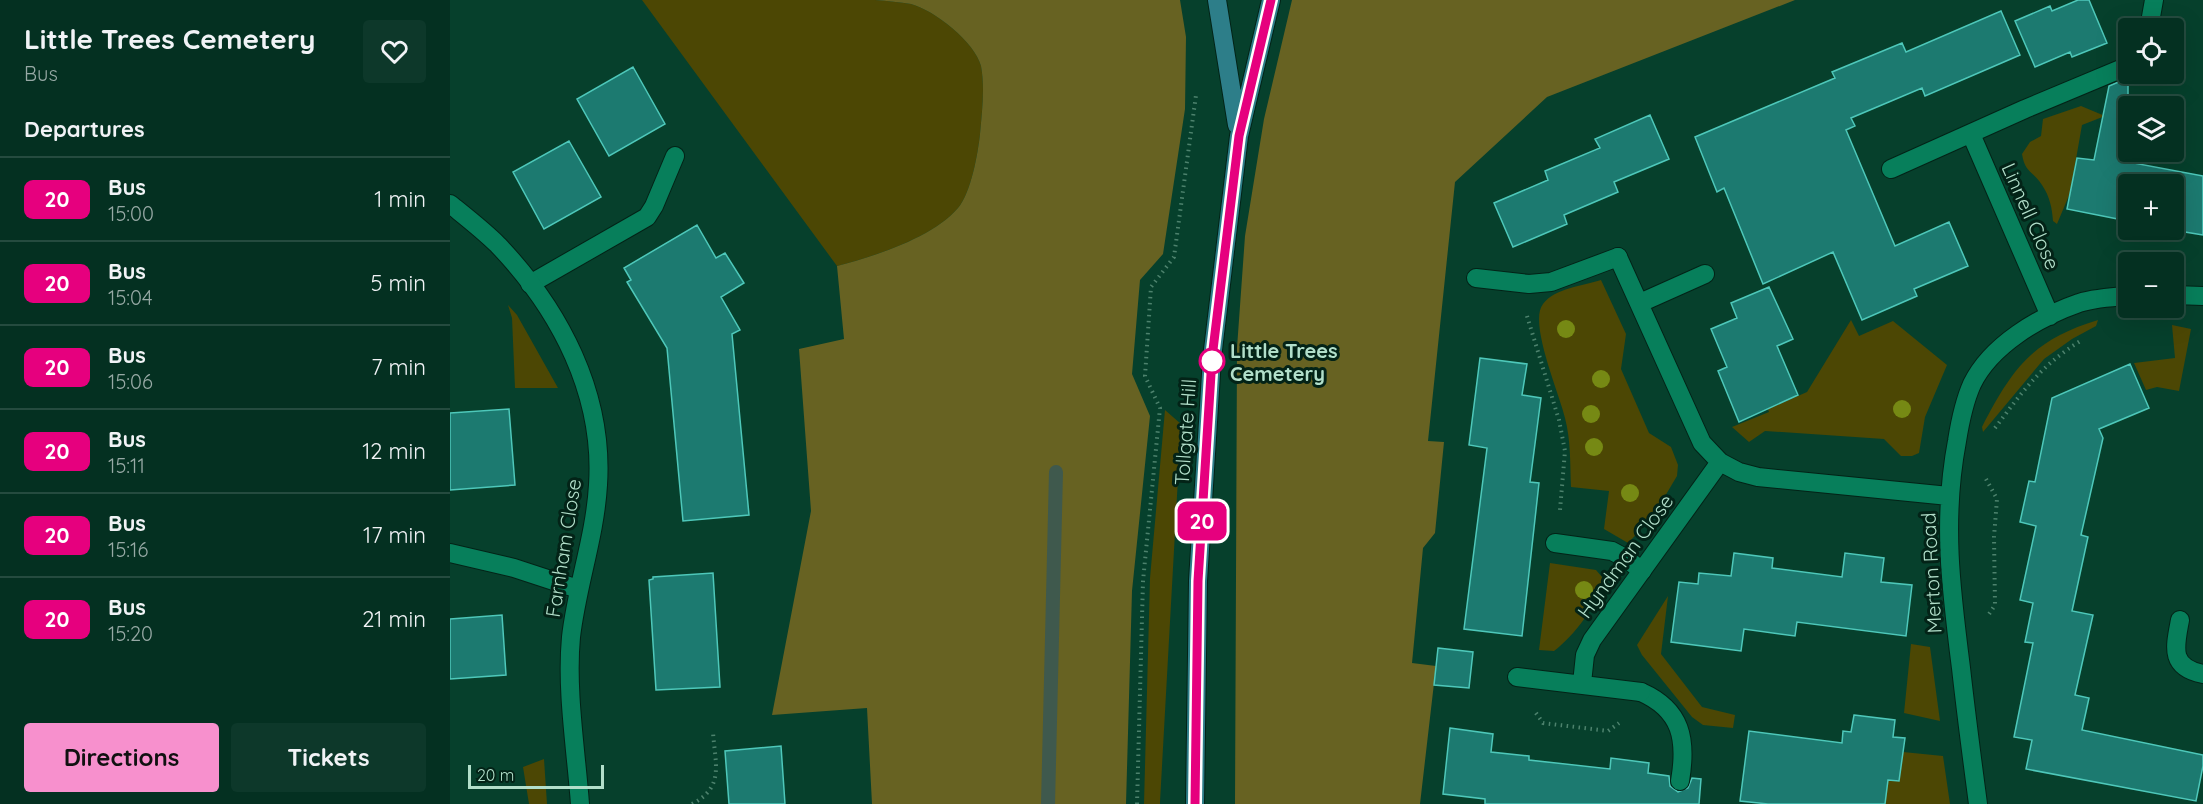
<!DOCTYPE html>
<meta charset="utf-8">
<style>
:root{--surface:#043021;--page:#0d382a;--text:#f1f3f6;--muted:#97a9a5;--line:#254b3f;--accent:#f790cd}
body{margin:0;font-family:Quicksand,sans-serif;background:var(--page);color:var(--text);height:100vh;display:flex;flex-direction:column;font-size:22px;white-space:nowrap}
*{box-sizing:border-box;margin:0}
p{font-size:20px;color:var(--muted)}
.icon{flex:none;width:33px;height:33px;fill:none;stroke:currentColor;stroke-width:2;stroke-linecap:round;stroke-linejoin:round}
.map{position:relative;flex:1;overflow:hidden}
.sheet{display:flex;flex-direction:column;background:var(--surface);width:450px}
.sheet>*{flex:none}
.badge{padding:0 12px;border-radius:9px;font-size:21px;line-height:39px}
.controls{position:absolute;left:1668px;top:18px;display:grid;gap:12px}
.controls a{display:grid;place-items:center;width:66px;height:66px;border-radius:6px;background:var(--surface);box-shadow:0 6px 24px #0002,0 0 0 2px var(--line);font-size:30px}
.scale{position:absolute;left:18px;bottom:15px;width:136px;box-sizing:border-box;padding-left:6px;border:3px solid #b2dfca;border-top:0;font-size:16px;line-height:21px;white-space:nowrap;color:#b2dfca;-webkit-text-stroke:4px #032317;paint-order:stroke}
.map>.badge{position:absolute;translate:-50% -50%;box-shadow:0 0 0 3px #fff}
h2{padding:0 24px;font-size:22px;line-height:54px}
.round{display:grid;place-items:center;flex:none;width:63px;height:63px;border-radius:6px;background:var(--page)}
.head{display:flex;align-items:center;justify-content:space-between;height:102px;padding:0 24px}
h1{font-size:28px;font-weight:800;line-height:45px}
.action{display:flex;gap:12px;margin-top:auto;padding:12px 24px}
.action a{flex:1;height:69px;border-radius:6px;background:var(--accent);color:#111;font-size:24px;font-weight:800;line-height:69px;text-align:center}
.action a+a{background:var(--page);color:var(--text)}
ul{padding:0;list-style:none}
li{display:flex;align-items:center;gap:18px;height:84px;padding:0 24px;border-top:2px solid var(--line)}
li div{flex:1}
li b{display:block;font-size:22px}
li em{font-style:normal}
li .badge{min-width:66px;font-weight:700;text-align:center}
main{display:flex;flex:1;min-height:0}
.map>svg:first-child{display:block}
.green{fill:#4c4704}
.forest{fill:#676222}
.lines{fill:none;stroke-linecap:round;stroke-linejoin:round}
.stream{stroke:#3f594d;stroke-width:14}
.building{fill:#1c7a70;stroke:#4ec8ba;stroke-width:1.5}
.lane-casing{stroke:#032317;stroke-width:20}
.street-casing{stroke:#032317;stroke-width:20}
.secondary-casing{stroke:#032317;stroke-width:20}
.path{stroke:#4d826d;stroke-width:4;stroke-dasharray:1.5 4.5;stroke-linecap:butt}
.lane{stroke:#077f5b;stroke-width:18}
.street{stroke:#077f5b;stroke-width:18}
.secondary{stroke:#2d7e89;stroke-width:18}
.tree{fill:#768914}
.line-casing{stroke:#fff;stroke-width:14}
.line{stroke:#e6007e;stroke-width:9}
.stop-dot{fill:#fff;stroke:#e6007e;stroke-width:3}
.labels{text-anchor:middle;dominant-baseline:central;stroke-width:6;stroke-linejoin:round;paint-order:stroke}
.street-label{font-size:20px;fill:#b2dfca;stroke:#032317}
.stop-label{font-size:20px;font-weight:bold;fill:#b2dfca;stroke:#032317;text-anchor:start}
</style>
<main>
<section class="sheet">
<div class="head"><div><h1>Little Trees Cemetery</h1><p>Bus</p></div><a class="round"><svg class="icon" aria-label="heart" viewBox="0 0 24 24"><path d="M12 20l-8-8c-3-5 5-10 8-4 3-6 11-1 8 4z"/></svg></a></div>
<h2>Departures</h2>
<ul>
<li><span class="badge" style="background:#e6007e;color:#fff">20</span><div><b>Bus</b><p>15:00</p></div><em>1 min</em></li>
<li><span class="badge" style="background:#e6007e;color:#fff">20</span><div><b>Bus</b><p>15:04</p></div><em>5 min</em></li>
<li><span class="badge" style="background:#e6007e;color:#fff">20</span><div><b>Bus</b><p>15:06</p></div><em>7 min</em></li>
<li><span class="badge" style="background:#e6007e;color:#fff">20</span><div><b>Bus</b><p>15:11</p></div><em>12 min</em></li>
<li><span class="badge" style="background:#e6007e;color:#fff">20</span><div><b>Bus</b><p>15:16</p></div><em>17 min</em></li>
<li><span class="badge" style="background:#e6007e;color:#fff">20</span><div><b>Bus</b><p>15:20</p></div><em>21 min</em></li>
</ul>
<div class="action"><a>Directions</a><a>Tickets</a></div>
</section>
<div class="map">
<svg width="1753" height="804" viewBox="0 0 1753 804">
<rect width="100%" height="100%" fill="#06402c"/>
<path class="green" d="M192,0H425C437,1 450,2 461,4C484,10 525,42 531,66C535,88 532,112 530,134C528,153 521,193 508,208C482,238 425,256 387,266Z
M1631,106L1655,116L1632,125L1620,193L1607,224L1603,221C1602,208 1600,197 1592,185C1583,171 1575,173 1572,154L1580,142L1591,136L1593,119Z
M1151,280L1176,334L1171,369L1199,433L1221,447L1228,465L1227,476L1202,518L1178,543L1154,529L1159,491L1121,487C1120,464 1121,441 1115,418C1110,395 1078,322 1093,304C1105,288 1133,286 1151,280Z
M58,305L67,315L108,388H65L62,318Z
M1401,320L1409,336L1443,321L1497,365L1475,417L1469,453L1462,456H1451L1434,439L1315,431L1299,442L1282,427L1319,412L1318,409L1357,392Z
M1648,320L1646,326L1622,339L1594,359L1533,432L1532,427C1562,369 1582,340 1648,320Z
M1722,325L1741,329L1729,391L1707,387L1696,390L1684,363L1725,358Z
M715,410L731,424L710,802V804H694L700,578Z
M1100,563L1146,570L1152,577C1151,602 1123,637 1104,651L1089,650Z
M1218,596L1211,654L1252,707L1285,715L1283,728L1253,725L1242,717L1192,655L1187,645Z
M1461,644L1480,647L1490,721L1454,713Z
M1453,752L1493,756L1500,804H1435L1438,780L1449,781Z
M94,759L97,804H79L73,767Z"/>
<path class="forest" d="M425,0H730L736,37L735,109L713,254L690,280L682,374L700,416L682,591L676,804H422L417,708L322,715L361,511L349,349L394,339L387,266C425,256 482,238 508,208C521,193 528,153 530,134C532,112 535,88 531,66C525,42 484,10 461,4C450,2 437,1 425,0Z
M842,0H1345L1097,97L1005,182L978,441L994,442L985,533L973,548L962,663L986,666L970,804H785L787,348L795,236L814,119Z"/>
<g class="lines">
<path class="stream" d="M598,804L606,472"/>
</g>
<path class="building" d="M1628,0H1639L1657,43L1622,57L1620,52L1585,67L1565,21L1600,6L1602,11Z
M1551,11L1570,55L1475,96L1472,88L1401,118L1405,126L1396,130L1445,246L1499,222L1518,266L1464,289L1467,296L1412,320L1383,252L1313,284L1274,188L1267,192L1245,137L1385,78L1382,72L1452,43L1456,52Z
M183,67L215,124L159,156L127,99Z
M1678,78V162L1753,176V235L1723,230L1724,184H1678V221L1617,209L1627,158L1644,160L1659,86Z
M1200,115L1219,159L1164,182L1168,192L1114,215L1117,224L1063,247L1044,203L1098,180L1095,171L1150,148L1145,139Z
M119,141L151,197L94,229L63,172Z
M247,225L266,258L275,253L294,283L271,297L290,330L282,334L299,515L233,521L217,348L177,282L181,280L174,268Z
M1319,287L1343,339L1327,346L1348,395L1289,422L1268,371L1277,367L1261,329L1287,318L1281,303Z
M1030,358L1077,364L1072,395L1091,398L1080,482L1089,483L1072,636L1014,629L1037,448L1019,445Z
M1680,364L1699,408L1649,429L1653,438L1631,535L1638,537L1622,611L1643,615L1625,695L1639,698L1632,730L1753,755V766L1746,801L1576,769L1582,740L1564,737L1583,643L1575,642L1583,603L1570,600L1586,526L1570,522L1579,481L1585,482L1602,398Z
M59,409L65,485L0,490V413Z
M1284,553L1323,558L1322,568L1392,577L1395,553L1434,558L1431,582L1462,585L1456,636L1347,622L1345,636L1294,629L1291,651L1221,642L1229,582L1248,584L1249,573L1281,576Z
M263,573L270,687L206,690L199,580L203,579V577Z
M52,615L56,675L0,679V619Z
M988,648L1023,652L1019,688L984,685Z
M1404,715L1445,720L1443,737L1455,738L1449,781L1438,780L1435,804H1318L1290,801L1299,731L1392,743L1393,731L1401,732Z
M1000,728L1043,734L1041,752L1079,756V760L1160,769L1161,758L1199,763L1198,773L1219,776L1220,786L1228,792L1238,788L1242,778L1251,779L1249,804H1035V799L993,794Z
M331,746L335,804H279L275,751Z"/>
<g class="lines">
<g class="lane-casing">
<path id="lane" d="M1026,278L1079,284L1101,282L1168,257
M80,284L197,217L204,206L225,156
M1105,543L1162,551L1177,559L1192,571
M1191,692C1232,710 1237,740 1230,781"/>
</g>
<g class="street-casing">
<path id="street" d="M1699,28L1704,0
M1521,134L1600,316
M1441,169L1575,109L1673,68L1678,63
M0,204C16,217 33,230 48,245C110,310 154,394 148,485C145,537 127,585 121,637C116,690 126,750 130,804
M1168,257L1252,443L1270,462
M1724,295L1753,296
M1190,303L1255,274
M0,553L64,568L128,589
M1730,620C1725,647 1719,667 1753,674
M1067,677L1191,692
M1132,683L1135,655L1142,640L1270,462L1289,472L1308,477L1499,496
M1528,804C1522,759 1516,713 1511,668C1501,590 1492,520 1507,441C1510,422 1514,402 1522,384C1541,345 1589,317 1629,303C1645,298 1662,297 1678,296"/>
</g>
<g class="secondary-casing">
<path id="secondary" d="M767,0L787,125
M745,804L748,581L762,358L789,136L821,0"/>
</g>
<path class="path" d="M1077,316L1109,420L1115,451L1110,510
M1545,428C1573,391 1591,365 1632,340
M1536,479L1547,499L1544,537L1545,605L1539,614
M1086,713L1093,723L1158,731L1169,723
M242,804C275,787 265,764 263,732
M687,804L693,581L710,408L695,376L701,287L724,257L746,95"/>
<use href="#lane" class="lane"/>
<use href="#street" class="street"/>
<use href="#secondary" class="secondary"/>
</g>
<g class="tree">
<circle cx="1116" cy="329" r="9"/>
<circle cx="1151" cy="379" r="9"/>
<circle cx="1452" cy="409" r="9"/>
<circle cx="1141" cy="414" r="9"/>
<circle cx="1144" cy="447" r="9"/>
<circle cx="1180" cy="493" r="9"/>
<circle cx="1134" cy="590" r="9"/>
</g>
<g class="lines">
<g class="line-casing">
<path id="line" d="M745,804L748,581L762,358L789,136L821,0"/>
</g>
<use href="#line" class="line"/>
</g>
<circle class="stop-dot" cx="762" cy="361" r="12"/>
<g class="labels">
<g class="street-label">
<text transform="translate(1581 216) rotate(66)">Linnell Close</text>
<text transform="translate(735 432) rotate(-86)">Tollgate Hill</text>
<text transform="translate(113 548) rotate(-81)">Farnham Close</text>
<text transform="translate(1175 556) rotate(-54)">Hyndman Close</text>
<text transform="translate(1481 573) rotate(-93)">Merton Road</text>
</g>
<g class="stop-label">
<text x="780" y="350">Little Trees<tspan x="780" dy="23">Cemetery</tspan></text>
</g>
</g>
</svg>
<div class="controls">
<a><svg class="icon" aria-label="locate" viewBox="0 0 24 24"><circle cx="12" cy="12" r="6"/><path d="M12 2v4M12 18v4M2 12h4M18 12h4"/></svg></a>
<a><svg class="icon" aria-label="layers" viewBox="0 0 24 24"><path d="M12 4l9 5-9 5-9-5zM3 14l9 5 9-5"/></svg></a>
<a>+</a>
<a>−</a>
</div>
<div class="scale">20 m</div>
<b class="badge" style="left:752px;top:521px;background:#e6007e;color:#fff">20</b>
</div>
</main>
